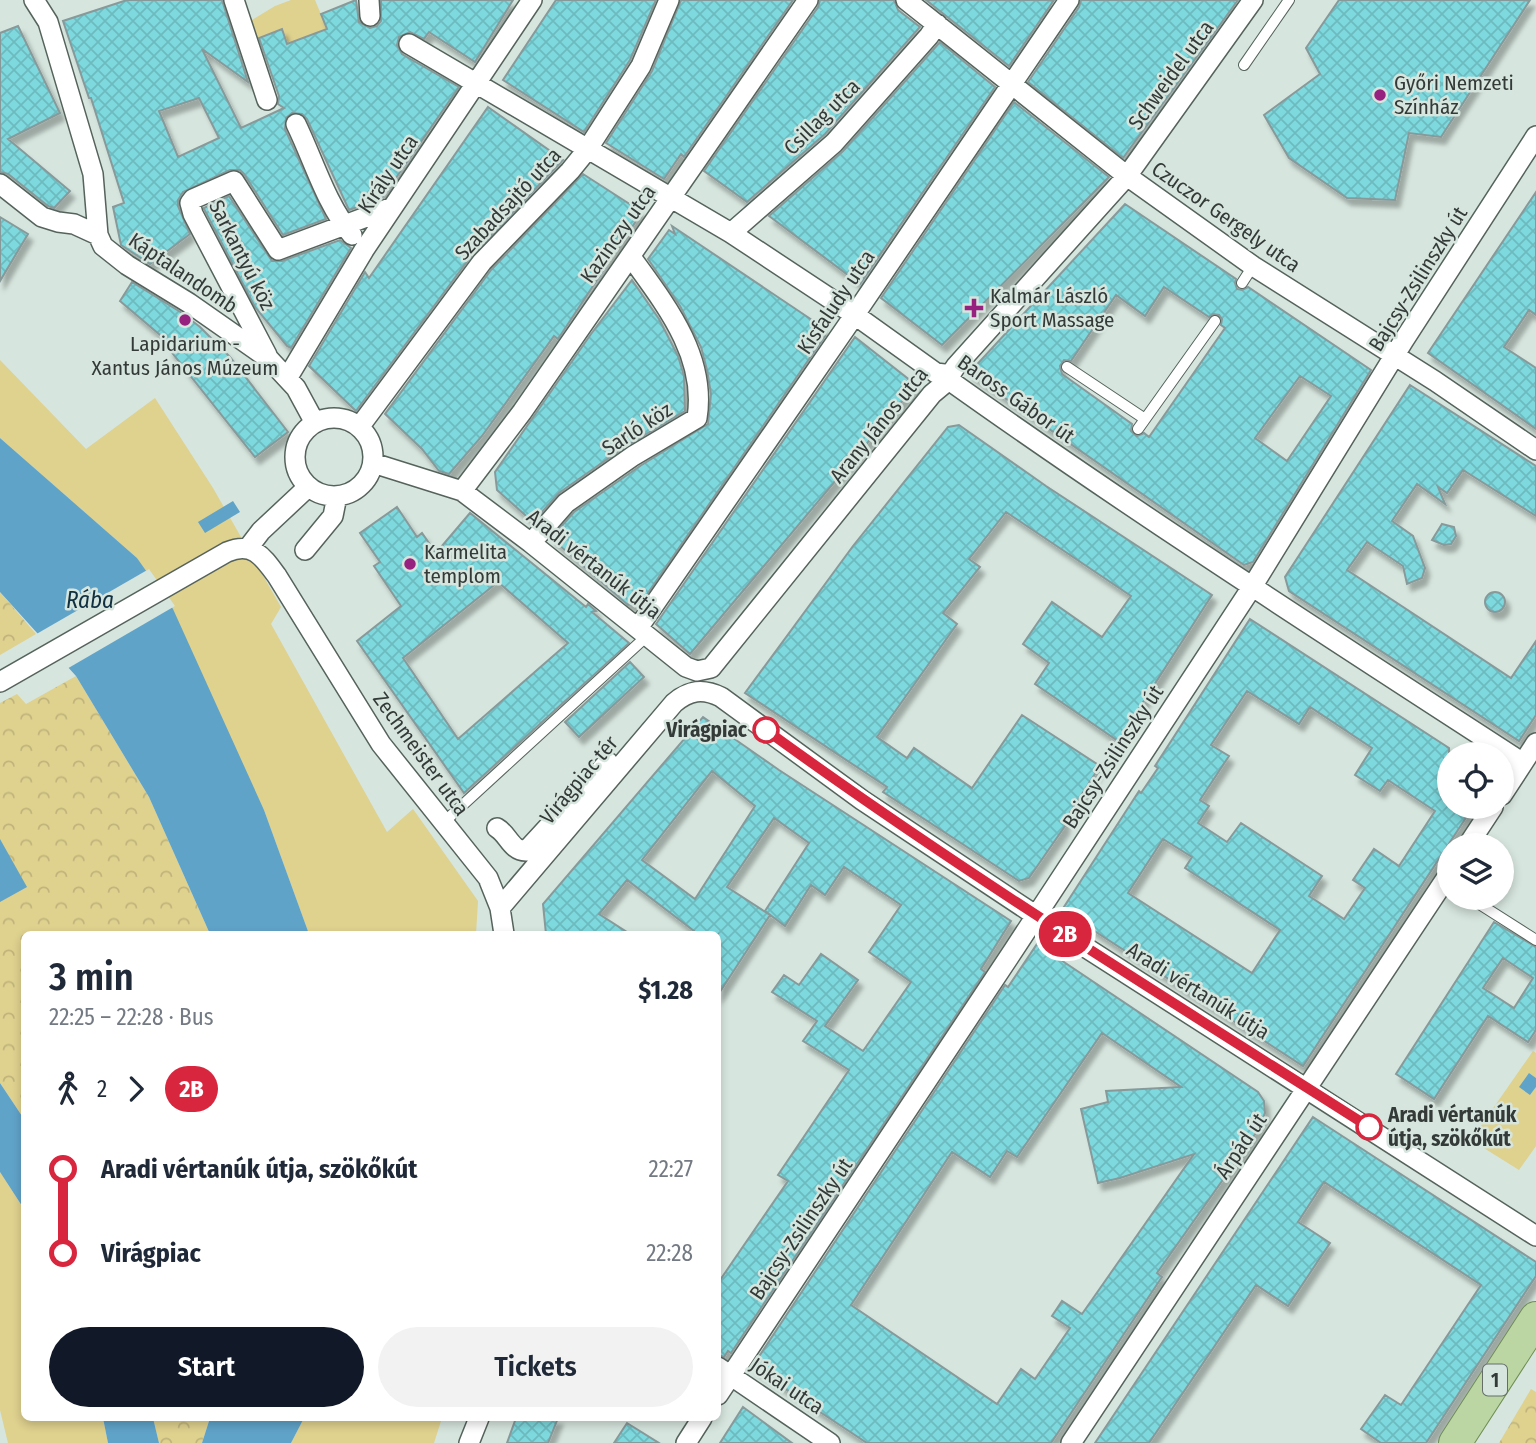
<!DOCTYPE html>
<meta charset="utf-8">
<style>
:root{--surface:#fff;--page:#f2f2f3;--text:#1f2937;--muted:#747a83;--accent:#111827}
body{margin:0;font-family:"Fira Sans Condensed",sans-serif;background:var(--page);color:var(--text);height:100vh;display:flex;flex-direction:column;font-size:26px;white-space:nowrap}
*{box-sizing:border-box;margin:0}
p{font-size:23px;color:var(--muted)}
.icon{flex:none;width:38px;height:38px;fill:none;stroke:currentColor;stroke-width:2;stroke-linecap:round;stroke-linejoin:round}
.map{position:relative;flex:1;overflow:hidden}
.drawer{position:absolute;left:21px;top:931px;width:700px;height:490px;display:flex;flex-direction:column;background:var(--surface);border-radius:10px;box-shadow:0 4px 10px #0003}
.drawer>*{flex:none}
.badge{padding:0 14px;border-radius:23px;font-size:24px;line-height:46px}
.buttons{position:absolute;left:1437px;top:742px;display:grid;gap:14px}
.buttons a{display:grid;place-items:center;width:77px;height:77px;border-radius:50%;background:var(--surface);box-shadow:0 4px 10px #0003;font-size:35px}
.map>.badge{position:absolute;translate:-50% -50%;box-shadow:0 0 0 4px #fff}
.legs{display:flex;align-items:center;gap:10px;height:77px;padding:0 28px;font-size:23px}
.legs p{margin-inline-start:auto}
.overview{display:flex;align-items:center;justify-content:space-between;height:119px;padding:0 28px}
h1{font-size:38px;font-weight:600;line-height:52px}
.action{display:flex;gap:14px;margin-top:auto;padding:14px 28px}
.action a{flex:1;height:80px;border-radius:42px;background:var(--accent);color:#fff;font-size:28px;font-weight:600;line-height:80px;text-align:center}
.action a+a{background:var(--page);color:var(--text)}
ul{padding:0 28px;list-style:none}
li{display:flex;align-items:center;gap:24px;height:84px;font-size:26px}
li i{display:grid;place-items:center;width:10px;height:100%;margin:0 9px;background:currentColor}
li i::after{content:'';width:18px;height:18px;margin:-9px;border:5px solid;border-radius:50%;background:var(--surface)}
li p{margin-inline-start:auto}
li:first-child i{background:linear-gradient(#0000 50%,currentColor 0)}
li:last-child i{background:linear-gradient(currentColor 50%,#0000 0)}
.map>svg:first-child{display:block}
.grass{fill:#dfd18e}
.park{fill:url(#park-crowns)}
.water{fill:#60a3c9}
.pier{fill:#d6e5de}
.building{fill:url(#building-cross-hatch);stroke:#88999a;stroke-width:2;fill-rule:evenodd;filter:url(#shadow)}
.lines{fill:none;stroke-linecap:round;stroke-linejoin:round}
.lane-casing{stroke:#55635c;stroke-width:12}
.street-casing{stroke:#55635c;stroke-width:22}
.primary-casing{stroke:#6e8d55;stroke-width:34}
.lane{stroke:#fff;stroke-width:10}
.street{stroke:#fff;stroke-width:19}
.primary{stroke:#bbd6a2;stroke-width:32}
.line-1-casing{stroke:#fff;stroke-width:16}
.line-1{stroke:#d7263d;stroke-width:10}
.poi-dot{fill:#97217e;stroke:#d6e5de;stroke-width:2.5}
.stop-1-dot{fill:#fff;stroke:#d7263d;stroke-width:3.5}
.labels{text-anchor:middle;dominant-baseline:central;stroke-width:5;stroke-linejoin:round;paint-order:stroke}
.shield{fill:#d6e5de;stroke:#656d6a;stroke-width:2}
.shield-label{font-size:19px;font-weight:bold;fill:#343a38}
.street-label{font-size:21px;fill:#343a38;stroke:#d6e5de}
.poi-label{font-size:21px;fill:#343a38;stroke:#d6e5de;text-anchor:start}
.stop-label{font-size:21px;font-weight:bold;fill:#343a38;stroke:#d6e5de;text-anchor:end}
.water-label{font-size:23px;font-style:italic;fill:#102f40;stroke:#d6e5de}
</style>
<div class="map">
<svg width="1536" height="1443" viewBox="0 0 1536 1443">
<defs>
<pattern id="park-crowns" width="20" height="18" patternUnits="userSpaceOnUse" patternTransform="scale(1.75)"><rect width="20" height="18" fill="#dfd18e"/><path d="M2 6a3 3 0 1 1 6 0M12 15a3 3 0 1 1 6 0" fill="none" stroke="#c0b47b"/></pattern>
<pattern id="building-cross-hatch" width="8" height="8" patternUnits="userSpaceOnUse" patternTransform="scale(1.75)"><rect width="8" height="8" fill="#7dd9de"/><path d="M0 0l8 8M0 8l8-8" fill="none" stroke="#6dbbbf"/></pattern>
<filter id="shadow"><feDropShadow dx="4.5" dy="7" stdDeviation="2" flood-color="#0004"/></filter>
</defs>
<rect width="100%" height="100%" fill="#d6e5de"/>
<path class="grass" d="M291,0H315L327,29L287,44L281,29L252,41L247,23L275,6Z
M0,360L86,449L155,398L213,488L281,607L271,624L387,832L413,809L478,901L476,934H309L264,810L137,558L0,438Z
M1533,1051L1536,1053V1078L1529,1073L1530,1095L1536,1087V1146L1519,1170L1471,1140Z
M0,1172L24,1209V1418H103L108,1443H8L0,1410Z
M304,1418H442L434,1443H291Z"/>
<path class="park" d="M0,592L36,634L0,655Z
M76,676L149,797L210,934H24V1119L0,1083V703L17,694L26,704Z
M1531,1389L1536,1392V1443H1499Z
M153,1418H210L202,1443H159Z"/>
<path class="water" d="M0,438L137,558L173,609L264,810L309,934H210L149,797L76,676L0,592Z
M233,501L240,512L205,533L198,522Z
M0,839L27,887L0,902Z
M1529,1073L1536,1078V1087L1530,1095L1519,1087Z
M0,1083L24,1119V1209L0,1172Z
M103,1418H153L159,1443H108Z
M210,1418H304L291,1443H202Z"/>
<path class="pier" d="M149,569L175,606L65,670L33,636Z"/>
<path class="building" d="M127,0H222L248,82L202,49L241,128L284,108L278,104L279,96L259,38L282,29L287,44L327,29L321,14L356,0L359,22L370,28L377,26L381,21V0H513L475,62L429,32L424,39L410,32L399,37L397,45L402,54L459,87L382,198L349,210L307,119L302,114L292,113L286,118L285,129L326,219L283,235L244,174L240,170H230L183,192L178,200V206L190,234L150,264L121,245L113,207L124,203L91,98H89L63,21ZM199,98L219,138L178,157L159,111Z
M556,0H656L630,60L584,132L503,80Z
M681,0H793L684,157L681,154L664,179L606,143L652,71Z
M820,0H894L898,10L920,27L825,134L747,202L704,171L818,7Z
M926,0H1054L1009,66Z
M1081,0H1238L1123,158L1028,82L1079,7Z
M1339,0H1530L1441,137L1409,133L1395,200L1347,198L1289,158L1264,115L1320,74L1306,48Z
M18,26L60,113L8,139L70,191L54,208L48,206L8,174L0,172V33Z
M940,42L995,87L860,284L769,216L843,151Z
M1014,102L1109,177L942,345L881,298Z
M488,107L563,160L472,255L356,411L309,366L365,272L369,278Z
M583,174L642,212L558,339L554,336L482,436L449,474L439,471L422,449L385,414L491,270Z
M1536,192V315L1529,310L1504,347L1536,368V429L1428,353Z
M229,196L272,261H282L340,240L351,248L291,348L287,346L255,307L204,209V208Z
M1125,204L1236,279L1235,283L1237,289L1242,290L1248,287L1371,370L1253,562L1244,565L969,373ZM1164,287L1209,317L1213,314L1219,315L1222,319L1221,325L1225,328L1149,437L1144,433L1137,436L1131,431L1132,424L1062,374L1060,366L1064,360L1071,361L1116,295L1145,316ZM1300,376L1331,396L1287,461L1255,438Z
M0,217L28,234L0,281Z
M672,226L824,328L825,336L641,603L628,605L551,538L574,512L640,466L708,424L711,394L707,370L701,347L680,306L648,259L669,230L675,234Z
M632,280L659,319L678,356L684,376L685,411L626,446L559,493L533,522L497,490L495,472L591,334Z
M132,282L182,313L200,327L230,357L288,432L255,457L169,349L173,346L120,301Z
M855,337L916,385L690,654L656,624Z
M1410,385L1536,466V516L1463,470L1447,493L1438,487L1445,504L1417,484L1392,521L1413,536L1425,568L1422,578L1407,584L1403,566L1367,542L1347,570L1511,678L1536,641V715L1519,741L1289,591L1285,577Z
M959,425L1046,486L1212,595L1118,741L1035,684L1049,663L1023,644L1052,602L1102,637L1131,596L1006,512L969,559L980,567L943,613L957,624L877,737L907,758L914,748L972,788L1022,715L1100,766L1064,822L1065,826L1029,878L1019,881L883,792L887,787L745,693L853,546L948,427Z
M397,507L417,537L422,533L436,553L470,513L586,607L588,604L596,611L592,612L629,643L464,793L357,641L401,606L374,566L380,562L360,533ZM498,582L568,643L458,739L403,658Z
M1442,524L1454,527L1456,536L1451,544L1444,545L1432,540Z
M1485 602a10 10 0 1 1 20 0a10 10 0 1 1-20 0Z
M1250,619L1449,748V807H1473L1303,1066L1062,910L1139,791L1141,793L1158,768L1155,766ZM1247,691L1299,724L1310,707L1372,748L1355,775L1380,791L1388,780L1435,811L1399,866L1374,849L1353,880L1365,888L1344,919L1309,896L1322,876L1241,823L1227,842L1198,823L1209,806L1200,800L1229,756L1211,745ZM1163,839L1192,857L1185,868L1280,930L1252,973L1128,893Z
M630,662L644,677L579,737L565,722Z
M703,717L779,770L1011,921L981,969L985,972L731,1353L728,1351L724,1357L718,1355V1283L788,1181L778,1175L849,1070L803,1041L817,1021L772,992L784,975L799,985L821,954L858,980L825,1026L863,1051L911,982L869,952L901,905L844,867L825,895L811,885L785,926L765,911L809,843L774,818L727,887L770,915L718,995V934H698L627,880L599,914L630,934H546L543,904ZM712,771L755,806L695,899L642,860Z
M1494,922L1536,947V1030L1528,1042L1488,1016L1434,1099L1396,1074ZM1503,958L1533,978L1514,1008L1483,988Z
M1037,944L1258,1092L1264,1101L1265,1113L1258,1130L1157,1273L1162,1277L1051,1443H867L752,1367L1005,985L1008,987ZM1102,1033L1181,1087L1106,1091L1108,1102L1081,1109L1098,1183L1120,1178L1194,1154L1082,1314L1062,1301L1052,1316L1070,1328L1035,1379L1021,1369L997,1404L851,1305L952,1152L990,1177L1007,1151L1017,1157Z
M1313,1117L1536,1262V1276L1426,1443H1381L1361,1429L1385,1395L1401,1405L1481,1285L1324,1182L1298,1222L1330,1243L1288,1306L1256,1285L1149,1443H1095Z
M743,1407L792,1443H720Z
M516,1418H558L548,1443H507Z
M627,1423L659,1443H614Z"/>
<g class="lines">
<g class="lane-casing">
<path id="lane" d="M1244,65L1289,0
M1242,283L1253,266
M1067,367L1145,419
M1138,429L1215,321
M443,823L648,635
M1470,898L1536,940"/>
</g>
<g class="street-casing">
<path id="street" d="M34,0L48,22L93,174L98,235L103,246L127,265L189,303L269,359L296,388L315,423
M234,0L267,100
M369,0L370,16
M906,0L1127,176L1253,266L1435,381L1536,450
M409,44L731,233L855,315L936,373L944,374L946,378C1134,512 1329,637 1523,763
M296,124C314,161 326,204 352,235
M0,184L42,217L58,222L74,224L98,235
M731,233L834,143L929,36L937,24
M267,355L193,214L190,203L193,199L234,181L278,250L393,207
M288,377L364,250L532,0
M295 457a39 39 0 1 1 78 0a39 39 0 1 1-78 0Z
M360,426L482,262L570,171L587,150L641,66L669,0
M373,463L462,491L531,543L686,667L697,671L711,668L932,394L944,384L956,366L1127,176L1253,0
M462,491L522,412L808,0
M531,543L566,503L633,456L697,418C707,356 665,304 631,257
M248,548L261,531L308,487
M305,550L333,516L337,496
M638,628L847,326L1069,0
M0,682L227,552C253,541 263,557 277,576L381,744L488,878L500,908L504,934
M1502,795L1536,743
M497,828C508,834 511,851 526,851L608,762
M1468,845L1493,807
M500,908L674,703C689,690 703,688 721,697L862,800L1035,915L1536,1236
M718,1367L830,1443
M718,1395L1013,951L1252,587L1404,340L1536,136
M469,1443L479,1418
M686,1443L702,1418
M1071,1443L1449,874"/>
</g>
<g class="primary-casing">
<path id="primary" d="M1455,1443L1536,1318"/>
</g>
<use href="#lane" class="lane"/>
<use href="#street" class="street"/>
<use href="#primary" class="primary"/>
</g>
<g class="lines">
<g class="line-1-casing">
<path id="line-1" d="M766,730C961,872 1166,998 1369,1127"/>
</g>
<use href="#line-1" class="line-1"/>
</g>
<g class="poi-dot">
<circle cx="1380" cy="95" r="7"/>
<path d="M970.5 297.5h7v7h7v7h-7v7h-7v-7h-7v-7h7z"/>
<circle cx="185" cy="320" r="7"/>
<circle cx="410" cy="564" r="7"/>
</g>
<g class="stop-1-dot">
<circle cx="766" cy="730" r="12"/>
<circle cx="1369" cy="1127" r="12"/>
</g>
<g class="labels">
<rect class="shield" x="1483" y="1364.5" width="24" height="31" rx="5"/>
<g class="shield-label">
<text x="1495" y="1380">1</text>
</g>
<g class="street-label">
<text transform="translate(1171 75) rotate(-54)">Schweidel utca</text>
<text transform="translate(822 117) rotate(-45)">Csillag utca</text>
<text transform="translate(388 174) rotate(-56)">Király utca</text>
<text transform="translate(508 204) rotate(-47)">Szabadsajtó utca</text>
<text transform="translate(1226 217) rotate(35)">Czuczor Gergely utca</text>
<text transform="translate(618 234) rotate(-55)">Kazinczy utca</text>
<text transform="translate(242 255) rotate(63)">Sarkantyú köz</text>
<text transform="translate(183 273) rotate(34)">Káptalandomb</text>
<text transform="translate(1418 279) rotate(-58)">Bajcsy-Zsilinszky út</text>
<text transform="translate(836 302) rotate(-56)">Kisfaludy utca</text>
<text transform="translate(1016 399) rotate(35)">Baross Gábor út</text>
<text transform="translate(879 425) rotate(-51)">Arany János utca</text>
<text transform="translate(637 429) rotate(-33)">Sarló köz</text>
<text transform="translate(594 564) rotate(38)">Aradi vértanúk útja</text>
<text transform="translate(421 754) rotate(54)">Zechmeister utca</text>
<text transform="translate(1113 757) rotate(-57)">Bajcsy-Zsilinszky út</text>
<text transform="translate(579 780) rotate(-50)">Virágpiac tér</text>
<text transform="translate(1198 991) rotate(32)">Aradi vértanúk útja</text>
<text transform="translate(1241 1146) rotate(-56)">Árpád út</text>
<text transform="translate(801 1229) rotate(-56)">Bajcsy-Zsilinszky út</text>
<text transform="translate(787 1386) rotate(34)">Jókai utca</text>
</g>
<g class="poi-label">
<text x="1394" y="83">Győri Nemzeti<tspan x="1394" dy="24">Színház</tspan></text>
<text x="990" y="296">Kalmár László<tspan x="990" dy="24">Sport Massage</tspan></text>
<text x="185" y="344" text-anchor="middle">Lapidarium -<tspan x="185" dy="24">Xantus János Múzeum</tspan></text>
<text x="424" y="552">Karmelita<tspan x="424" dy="24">templom</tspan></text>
</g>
<g class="stop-label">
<text x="747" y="730">Virágpiac</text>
<text x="1388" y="1115" text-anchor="start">Aradi vértanúk<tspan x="1388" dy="24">útja, szökőkút</tspan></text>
</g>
<g class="water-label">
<text x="90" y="600">Rába</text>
</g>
</g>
</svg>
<div class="buttons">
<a><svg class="icon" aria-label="locate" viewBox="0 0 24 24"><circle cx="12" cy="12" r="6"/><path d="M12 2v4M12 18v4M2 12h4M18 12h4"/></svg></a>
<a><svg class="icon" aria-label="layers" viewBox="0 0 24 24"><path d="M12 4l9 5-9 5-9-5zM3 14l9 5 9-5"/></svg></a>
</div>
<b class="badge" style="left:1065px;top:934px;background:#d7263d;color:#fff">2B</b>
<section class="drawer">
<div class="overview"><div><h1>3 min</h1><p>22:25 – 22:28 · Bus</p></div><b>$1.28</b></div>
<div class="legs"><svg class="icon" aria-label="walk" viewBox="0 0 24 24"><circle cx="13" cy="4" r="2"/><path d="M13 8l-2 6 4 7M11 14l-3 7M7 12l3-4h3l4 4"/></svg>2<svg class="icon" aria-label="forward" viewBox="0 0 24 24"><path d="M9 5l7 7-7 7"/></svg><b class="badge" style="background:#d7263d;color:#fff">2B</b></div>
<ul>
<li><i style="color:#d7263d"></i><b>Aradi vértanúk útja, szökőkút</b><p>22:27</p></li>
<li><i style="color:#d7263d"></i><b>Virágpiac</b><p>22:28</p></li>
</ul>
<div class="action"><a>Start</a><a>Tickets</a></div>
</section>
</div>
